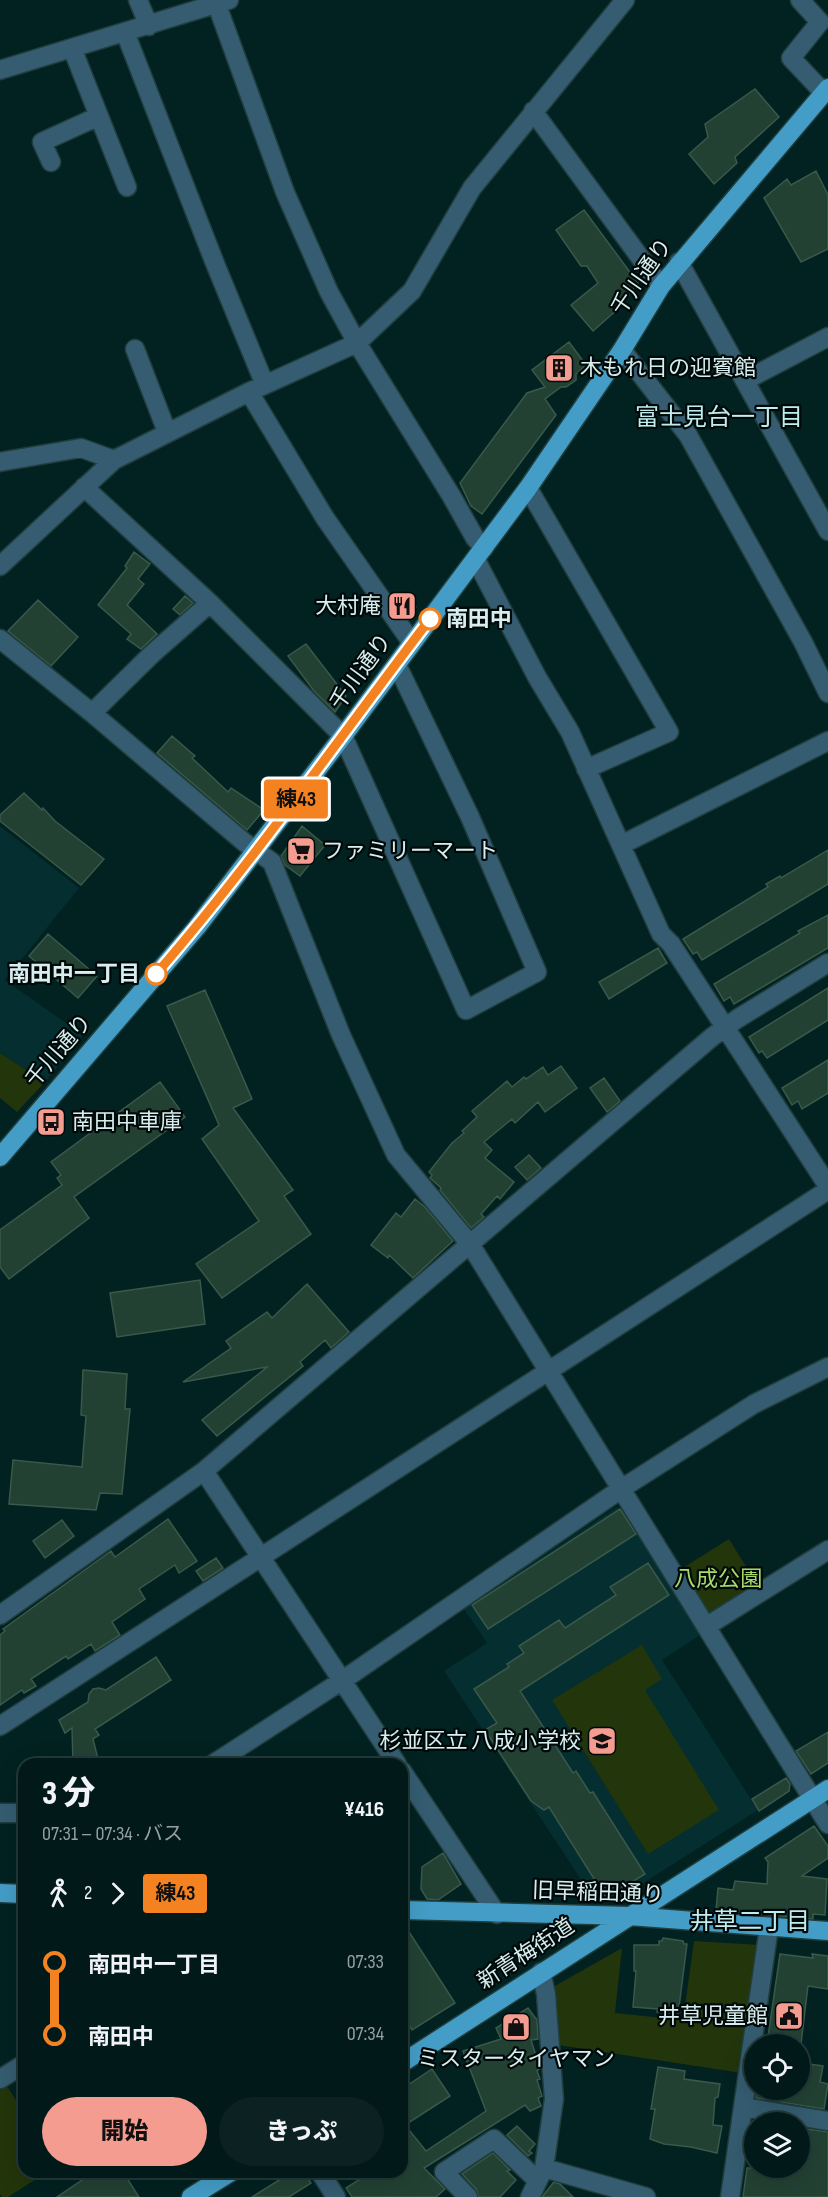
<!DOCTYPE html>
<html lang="ja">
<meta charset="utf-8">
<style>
:root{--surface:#021919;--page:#0c2222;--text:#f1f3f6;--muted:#96a0a2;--line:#233838;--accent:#f59c90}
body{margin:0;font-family:"Sofia Sans Condensed","Noto Sans JP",sans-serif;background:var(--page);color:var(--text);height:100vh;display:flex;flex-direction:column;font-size:22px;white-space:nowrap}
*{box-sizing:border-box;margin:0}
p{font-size:20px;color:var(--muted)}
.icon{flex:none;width:33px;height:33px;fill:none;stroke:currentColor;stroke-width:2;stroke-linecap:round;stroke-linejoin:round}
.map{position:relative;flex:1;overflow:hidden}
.details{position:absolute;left:18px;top:1758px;width:390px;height:420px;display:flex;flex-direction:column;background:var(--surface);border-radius:18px;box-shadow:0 6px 24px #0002,0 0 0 2px var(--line)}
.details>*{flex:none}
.badge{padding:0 12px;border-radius:4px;font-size:21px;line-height:39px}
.tools{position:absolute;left:744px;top:2034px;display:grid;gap:12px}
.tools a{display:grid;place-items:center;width:66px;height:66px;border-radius:50%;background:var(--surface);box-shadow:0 6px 24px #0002,0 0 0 2px var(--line);font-size:30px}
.map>.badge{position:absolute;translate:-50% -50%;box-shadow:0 0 0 3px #fff}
.legs{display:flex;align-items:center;gap:9px;height:66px;padding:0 24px;font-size:20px}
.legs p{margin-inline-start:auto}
.summary{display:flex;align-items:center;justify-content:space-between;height:102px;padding:0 24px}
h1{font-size:33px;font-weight:800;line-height:45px}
.action{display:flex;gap:12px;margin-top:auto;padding:12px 24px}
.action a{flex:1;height:69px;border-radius:36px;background:var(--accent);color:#111;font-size:24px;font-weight:800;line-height:69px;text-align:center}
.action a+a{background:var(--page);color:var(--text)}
ul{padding:0 24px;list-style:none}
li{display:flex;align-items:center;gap:21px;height:72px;font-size:22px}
li i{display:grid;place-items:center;width:9px;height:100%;margin:0 8px;background:currentColor}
li i::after{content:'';width:15px;height:15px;margin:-8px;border:4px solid;border-radius:50%;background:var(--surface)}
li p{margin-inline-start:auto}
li:first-child i{background:linear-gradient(#0000 50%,currentColor 0)}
li:last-child i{background:linear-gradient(currentColor 50%,#0000 0)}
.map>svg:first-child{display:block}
.built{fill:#042e2f}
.green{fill:#23350a}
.building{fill:#224133;stroke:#39594a;stroke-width:1.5}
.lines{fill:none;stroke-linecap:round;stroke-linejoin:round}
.minor-casing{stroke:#203e3e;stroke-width:21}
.major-casing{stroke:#203e3e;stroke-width:21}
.minor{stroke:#355c70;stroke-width:18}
.major{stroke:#449dc6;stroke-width:18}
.line-1-casing{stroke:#fff;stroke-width:14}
.line-1{stroke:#f58220;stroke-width:9}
.stop-1-dot{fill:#fff;stroke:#f58220;stroke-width:3}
.labels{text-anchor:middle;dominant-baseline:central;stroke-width:4.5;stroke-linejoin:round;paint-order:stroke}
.street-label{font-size:22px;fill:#d8eded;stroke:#000909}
.poi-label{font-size:22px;fill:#d8eded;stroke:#000909;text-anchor:start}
.stop-label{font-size:22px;font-weight:bold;fill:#d8eded;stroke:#000909;text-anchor:start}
.park-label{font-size:22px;fill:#a6da6a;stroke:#000909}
.neighbourhood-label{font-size:24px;fill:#c0eced;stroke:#000909}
</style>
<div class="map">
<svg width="828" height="2197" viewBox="0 0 828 2197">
<rect width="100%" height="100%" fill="#022121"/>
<path class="built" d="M0,826L79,888L5,980L83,1035L45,1082L0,1053Z
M617,1507L624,1509L700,1635L662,1660L758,1810L631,1891V1893L616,1903L595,1901L444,1671L487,1643L464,1609Z"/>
<path class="green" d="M0,1053L45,1082L17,1112L0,1098Z
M729,1539L758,1586L708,1618L678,1571Z
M642,1645L662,1679L645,1690L719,1810L648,1854L552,1700Z
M694,1941L760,1945L742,2073L558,2045L553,1987L622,1948L615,2013L683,2020Z
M7,2086L24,2113V2172H47L8,2197H2L0,2194V2090Z"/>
<path class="building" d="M755,89L779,117L735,157L737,163L714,184L689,154L708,137L705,124Z
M816,171L828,195V249L801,262L764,198L787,179L791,185Z
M584,210L638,283L619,308L593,331L571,305L598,283L587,266H581L556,230Z
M569,342L586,365L576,374V380L566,387H561L545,399L556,415L482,514L471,506L460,483L527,393L545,387L532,370Z
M134,552L150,564L138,579L144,584L127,605L157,634L141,649L127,639L131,634L98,605L127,568L125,566Z
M406,594L416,607L407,616L396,601Z
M185,596L193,603L180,615L173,609Z
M38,600L78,637L51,666L8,631Z
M306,644L346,696L335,712L314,691L288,656Z
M172,736L195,756L192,758L228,792L231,788L264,810L247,830L157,753Z
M24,793L42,810L43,808L55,821L104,859L81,885L0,821V815Z
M302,826L325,845L300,876L285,865L281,856Z
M828,850V884L702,960L697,952L693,954L683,939L768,887L766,884L780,876L781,878Z
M828,915V948L734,1004L730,997L724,1001L714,984L800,933L798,931Z
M48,934L97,976L78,998L29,956Z
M658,948L667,963L609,999L599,982Z
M828,988V1020L767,1058L762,1051L759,1053L749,1037Z
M205,990L252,1099L233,1108L293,1190L284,1196L311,1234L222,1298L196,1264L259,1221L202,1139L219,1125L167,1006Z
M828,1060V1093L802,1109L798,1101L792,1105L782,1088Z
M561,1066L577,1088L545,1112L538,1102L515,1123L512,1119L484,1142L492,1150L485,1158L514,1182L500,1199L497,1196L481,1214L484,1217L471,1228L440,1190L441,1188L430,1178L432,1175L429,1172L452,1143L464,1133L462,1131L477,1117L472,1111L507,1081L512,1087L524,1077L526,1079L543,1067L548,1075Z
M604,1078L620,1101L607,1112L590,1088Z
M160,1082L185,1117L74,1197L89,1218L9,1279L0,1267V1230L62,1185L57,1178L61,1175L51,1162Z
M529,1155L541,1168L527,1180L515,1167Z
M415,1199L425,1207L453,1241L413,1278L389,1255L388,1258L371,1245L396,1213L401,1217Z
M200,1280L205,1324L117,1337L110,1293Z
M307,1284L349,1332L331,1348L325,1340L300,1362L303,1366L217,1436L202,1420L267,1367L183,1382L231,1348L226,1341L267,1312L272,1318Z
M83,1370L127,1374L125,1409H130L122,1494L100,1493L96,1510L9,1504L13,1460L82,1467L86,1416L81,1415Z
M620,1509L636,1534L488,1629L472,1605Z
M168,1519L197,1561L179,1573L175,1565L139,1589L145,1599L112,1622L120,1635L95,1651L91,1644L68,1659L66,1656L31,1679L36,1686L24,1693L22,1690L0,1705V1635L5,1631L3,1629L111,1551L115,1557Z
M62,1520L74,1536L45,1558L33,1541Z
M216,1558L223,1568L203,1581L196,1571Z
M648,1563L669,1595L520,1691L573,1773L576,1771L590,1793L593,1792L645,1874L606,1898L549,1807L544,1810L531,1801L485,1730L497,1723L474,1689L509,1667L507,1664L524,1653L519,1646L559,1620L565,1628L616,1595L610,1587Z
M156,1657L171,1680L95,1729L99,1735L93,1739L98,1759L73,1764L72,1728L65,1733L59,1720L88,1702L89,1694L93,1689L99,1688L106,1690Z
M828,1732V1763L811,1774L796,1751Z
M786,1778L790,1784L789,1791L759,1811L752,1799Z
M814,1826L828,1846V1858L802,1876L827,1879L825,1915L813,1914V1919L716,1910L718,1888L733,1890L735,1881L767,1884L768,1862L765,1858Z
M443,1853L461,1884L438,1900L427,1899L421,1889L422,1867Z
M402,1921L455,2003L412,2030L402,2014Z
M663,1938L683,1941L684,1944H687L678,2015L657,2012L658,2009L633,2007L636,1971H634V1945H659V1941H662Z
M780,1954L813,1958L812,1954L828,1956V1989L808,1986L801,2044H767Z
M528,2008L537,2020L538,2039L531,2040L540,2068L537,2071L540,2079L537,2080L542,2096L538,2098L541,2106L530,2111L525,2105L424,2168L445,2189L436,2197H352L346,2188L371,2172H402V2089L432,2069L450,2096L405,2125L426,2151L486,2111L463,2051L501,2039L496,2028Z
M800,2063L823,2066L820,2082L828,2084L824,2109L756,2098L757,2090H800Z
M658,2067L685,2071L684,2079L720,2084L718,2097L715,2098L713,2125L722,2126L717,2153L691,2147L664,2144L650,2139L655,2109H651Z
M517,2126L535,2144L529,2151L532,2153L528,2156L507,2135Z
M800,2128L828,2132V2197H743L747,2168H800Z
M493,2153L510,2170L507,2171L516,2180L500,2197H479L476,2189L462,2174Z
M94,2172H123L139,2197H57Z
M292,2172H304L311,2183L289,2197H252Z
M554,2182L560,2184L573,2197H542Z"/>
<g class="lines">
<g class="minor-casing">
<path id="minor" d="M138,0L149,26
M800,0L820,22L791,58L824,93
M217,5L285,192L329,292L357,343L452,497L475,538L484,548
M125,32L214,261L265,385
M72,48L127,187
M0,70L229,0
M533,111L661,286
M51,162L42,142L99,116
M679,262L828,531
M135,349L167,432
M622,350L688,435L803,642L828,693
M746,380L828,337
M249,392L325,518L412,643
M0,462L81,448L114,460
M84,487L210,603L343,736L466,1010L537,972L470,817L397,665
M528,488L669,732L586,769
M476,560L537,677L570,732L661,934L671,944L828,1186
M0,566L114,460L249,392L357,343L412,291L472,188L625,0
M0,639L92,713L244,842L272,862L341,1035L396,1155L470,1244L828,1824
M92,713L152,654L210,603
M621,845L828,741
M204,1471L397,1764
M0,1615L204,1471L712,1037L737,1019L828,963
M707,1626L828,1550
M0,1726L828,1190
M213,1764L343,1680L621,1489L754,1404L828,1367
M402,1771L497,1914
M0,1813H24
M0,2079L24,2064
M743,2107L828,2121
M544,2168L646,2197
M320,2172L336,2197
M468,2197L444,2172L494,2139L538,2181
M530,2197L544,2168L554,2099L546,1994L541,1972
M730,2197L769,1927"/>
</g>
<g class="major-casing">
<path id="major" d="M0,1157L197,927L343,736L528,488L622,350L661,286L828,88
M0,1893L24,1894
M402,1910L629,1916L828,1931
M402,2063L828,1789
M191,2197L231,2172"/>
</g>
<use href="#minor" class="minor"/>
<use href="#major" class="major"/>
</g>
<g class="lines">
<g class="line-1-casing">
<path id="line-1" d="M156,974C254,861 339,738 430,619"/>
</g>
<use href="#line-1" class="line-1"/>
</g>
<defs>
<g id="building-square" transform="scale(1.5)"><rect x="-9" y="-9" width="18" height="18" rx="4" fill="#f59c90" stroke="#000909"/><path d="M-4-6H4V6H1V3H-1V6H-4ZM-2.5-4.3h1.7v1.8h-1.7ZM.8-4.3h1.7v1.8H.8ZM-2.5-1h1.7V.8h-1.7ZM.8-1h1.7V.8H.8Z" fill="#111"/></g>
<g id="restaurant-square" transform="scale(1.5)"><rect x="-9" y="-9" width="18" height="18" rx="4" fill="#f59c90" stroke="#000909"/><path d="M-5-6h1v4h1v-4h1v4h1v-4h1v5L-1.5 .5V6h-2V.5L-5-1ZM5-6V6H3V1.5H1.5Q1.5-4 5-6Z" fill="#111"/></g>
<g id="supermarket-square" transform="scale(1.5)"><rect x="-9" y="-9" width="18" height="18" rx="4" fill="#f59c90" stroke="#000909"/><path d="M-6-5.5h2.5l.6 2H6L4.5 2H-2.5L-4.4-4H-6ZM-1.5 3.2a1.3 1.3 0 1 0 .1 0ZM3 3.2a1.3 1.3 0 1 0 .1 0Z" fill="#111"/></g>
<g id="bus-square" transform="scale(1.5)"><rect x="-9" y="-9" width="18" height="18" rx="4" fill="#f59c90" stroke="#000909"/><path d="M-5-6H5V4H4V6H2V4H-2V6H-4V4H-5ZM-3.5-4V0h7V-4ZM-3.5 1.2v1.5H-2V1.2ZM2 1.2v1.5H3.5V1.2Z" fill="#111"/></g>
<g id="school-square" transform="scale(1.5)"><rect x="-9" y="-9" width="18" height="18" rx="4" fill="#f59c90" stroke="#000909"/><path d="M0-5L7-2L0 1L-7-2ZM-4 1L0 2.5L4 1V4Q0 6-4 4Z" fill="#111"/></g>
<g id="civic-square" transform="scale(1.5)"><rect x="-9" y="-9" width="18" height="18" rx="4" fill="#f59c90" stroke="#000909"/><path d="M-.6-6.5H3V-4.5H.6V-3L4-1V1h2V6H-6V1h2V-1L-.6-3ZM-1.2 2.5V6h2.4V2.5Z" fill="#111"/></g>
<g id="shop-square" transform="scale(1.5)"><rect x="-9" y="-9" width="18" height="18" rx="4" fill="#f59c90" stroke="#000909"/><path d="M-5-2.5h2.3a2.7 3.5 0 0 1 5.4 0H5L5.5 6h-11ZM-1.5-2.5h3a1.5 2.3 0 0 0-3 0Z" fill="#111"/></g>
</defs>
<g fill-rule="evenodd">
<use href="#building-square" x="559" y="368"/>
<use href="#restaurant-square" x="402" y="606"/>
<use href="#supermarket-square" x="301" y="851"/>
<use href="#bus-square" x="51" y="1122"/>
<use href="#school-square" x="602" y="1741"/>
<use href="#civic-square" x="789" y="2016"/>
<use href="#shop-square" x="516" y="2027"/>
</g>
<g class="stop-1-dot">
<circle cx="430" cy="619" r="10"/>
<circle cx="156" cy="974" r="10"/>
</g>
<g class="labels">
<g class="street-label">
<text transform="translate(642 277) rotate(-55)">千川通り</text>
<text transform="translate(361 672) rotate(-54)">千川通り</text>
<text transform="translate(59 1051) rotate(-49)">千川通り</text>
<text transform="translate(598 1893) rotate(2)">旧早稲田通り</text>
<text transform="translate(526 1954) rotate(-33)">新青梅街道</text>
</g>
<g class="poi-label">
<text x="580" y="368">木もれ日の迎賓館</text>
<text x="381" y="606" text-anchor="end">大村庵</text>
<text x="322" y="851">ファミリーマート</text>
<text x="72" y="1122">南田中車庫</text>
<text x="581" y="1741" text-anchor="end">杉並区立 八成小学校</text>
<text x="768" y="2016" text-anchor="end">井草児童館</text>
<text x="516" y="2059" text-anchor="middle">ミスタータイヤマン</text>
</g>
<g class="stop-label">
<text x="446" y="619">南田中</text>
<text x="140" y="974" text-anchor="end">南田中一丁目</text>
</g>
<g class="park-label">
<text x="718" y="1579">八成公園</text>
</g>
<g class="neighbourhood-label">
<text x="719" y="417">富士見台一丁目</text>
<text x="750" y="1921">井草二丁目</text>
</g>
</g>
</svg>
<div class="tools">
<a><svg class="icon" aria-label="locate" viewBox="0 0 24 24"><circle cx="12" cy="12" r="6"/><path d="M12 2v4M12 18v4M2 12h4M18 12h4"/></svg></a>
<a><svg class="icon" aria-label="layers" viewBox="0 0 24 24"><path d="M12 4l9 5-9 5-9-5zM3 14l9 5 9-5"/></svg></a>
</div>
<b class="badge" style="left:296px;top:799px;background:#f58220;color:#111">練43</b>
<section class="details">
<div class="summary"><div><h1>3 分</h1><p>07:31 – 07:34 · バス</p></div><b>¥416</b></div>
<div class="legs"><svg class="icon" aria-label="walk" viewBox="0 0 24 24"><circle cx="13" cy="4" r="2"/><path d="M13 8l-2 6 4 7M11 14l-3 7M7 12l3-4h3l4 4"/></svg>2<svg class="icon" aria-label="forward" viewBox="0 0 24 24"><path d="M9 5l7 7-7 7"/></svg><b class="badge" style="background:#f58220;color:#111">練43</b></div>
<ul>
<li><i style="color:#f58220"></i><b>南田中一丁目</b><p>07:33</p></li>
<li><i style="color:#f58220"></i><b>南田中</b><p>07:34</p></li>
</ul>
<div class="action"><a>開始</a><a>きっぷ</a></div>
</section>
</div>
